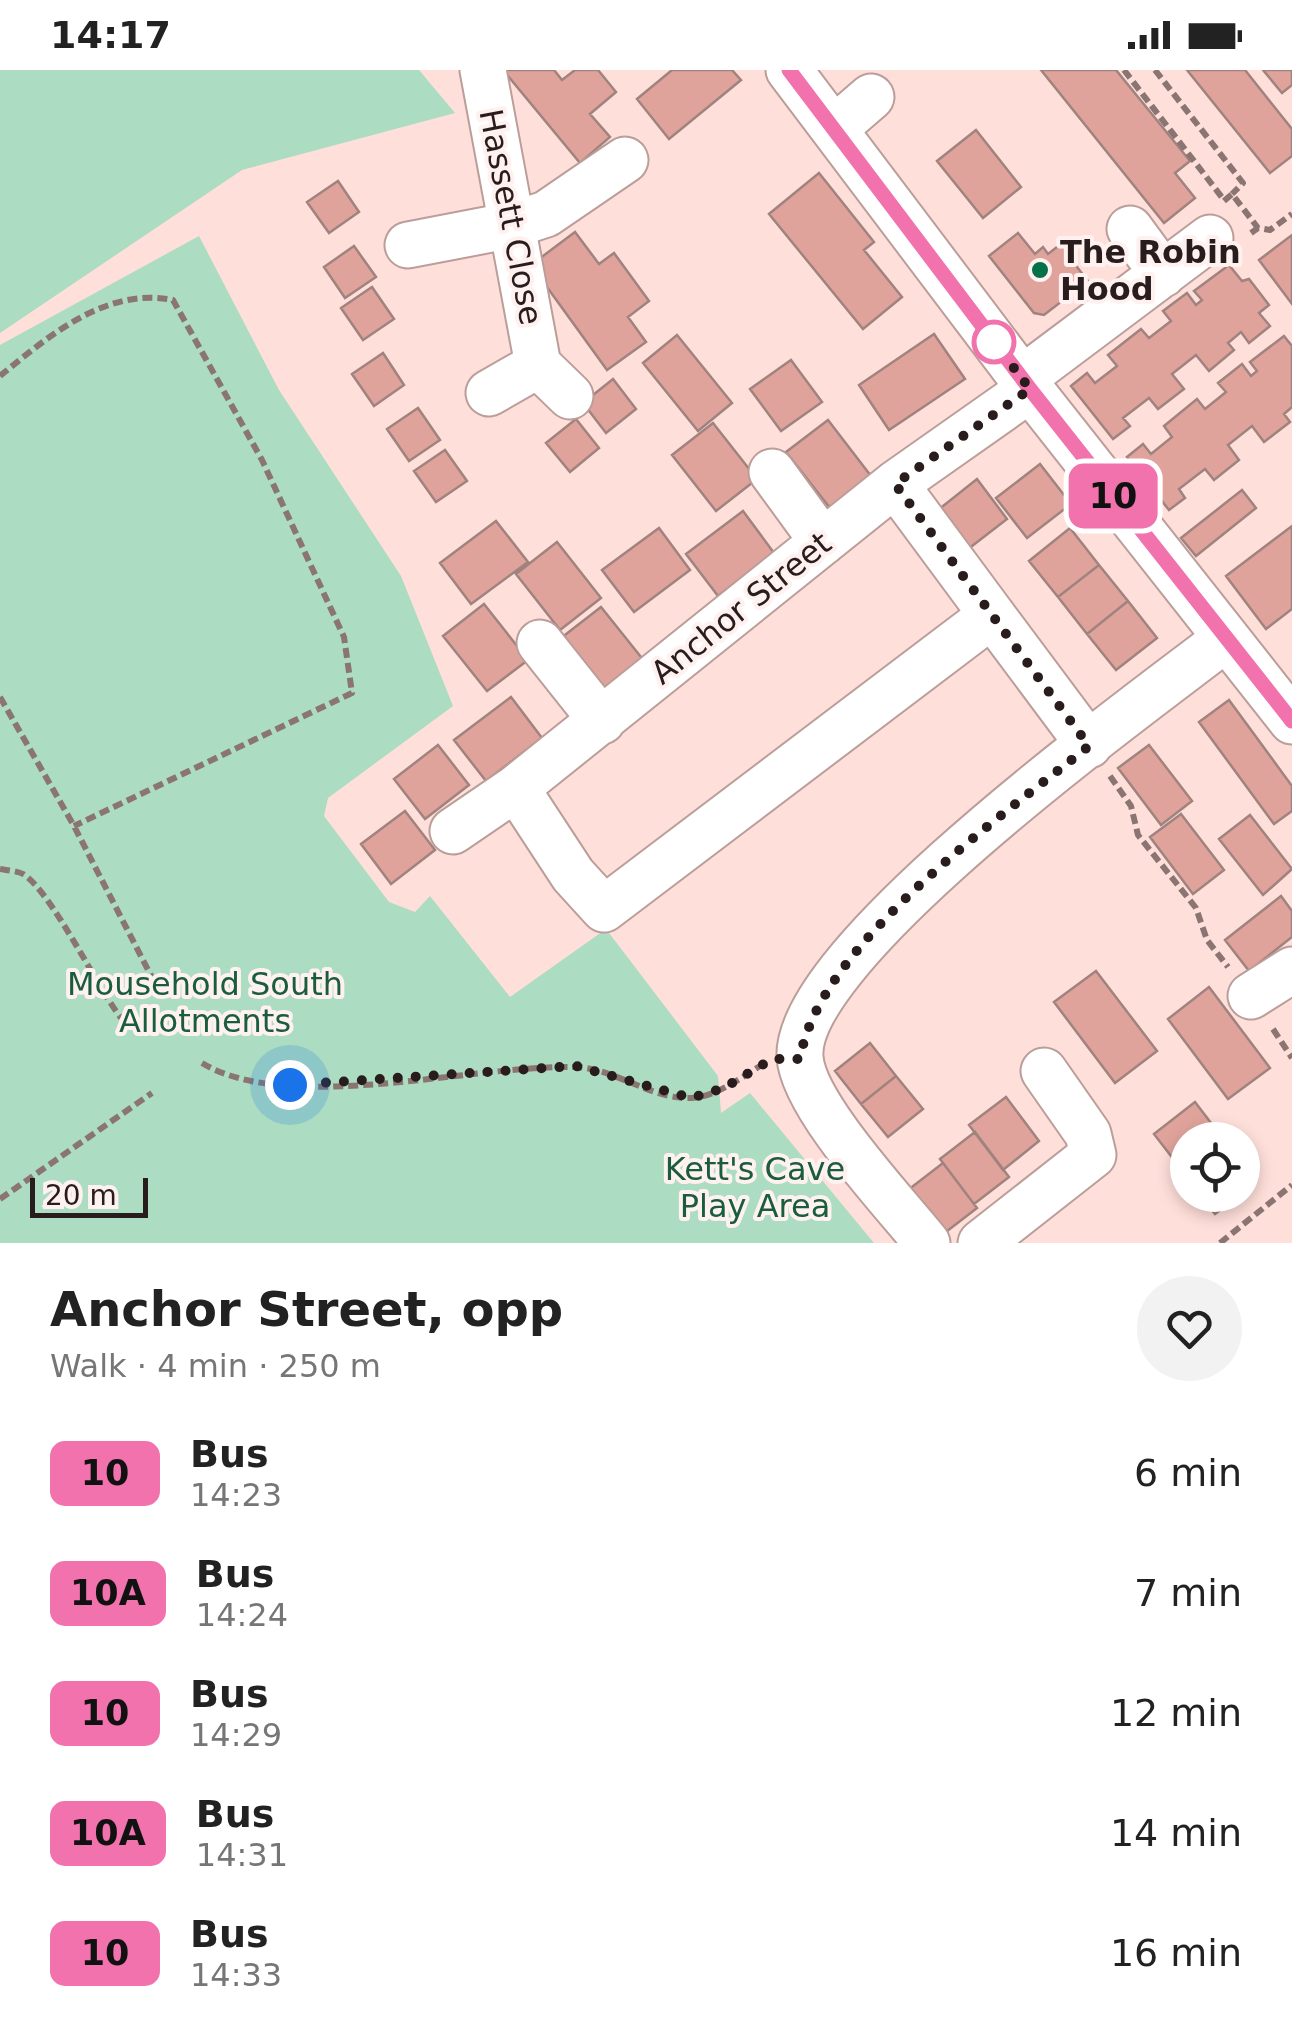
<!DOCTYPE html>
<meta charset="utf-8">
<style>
:root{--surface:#fff;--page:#f2f2f2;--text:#222;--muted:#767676}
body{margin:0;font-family:"DejaVu Sans",sans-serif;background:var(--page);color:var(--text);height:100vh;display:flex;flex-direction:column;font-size:38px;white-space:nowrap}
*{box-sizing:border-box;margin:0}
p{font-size:32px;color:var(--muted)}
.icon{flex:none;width:55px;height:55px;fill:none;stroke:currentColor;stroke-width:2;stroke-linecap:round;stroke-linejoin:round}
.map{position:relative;height:1173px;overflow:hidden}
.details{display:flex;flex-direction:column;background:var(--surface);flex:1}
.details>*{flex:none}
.badge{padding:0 20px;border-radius:15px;font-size:35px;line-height:65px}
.fabs{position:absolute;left:1170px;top:1052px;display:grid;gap:20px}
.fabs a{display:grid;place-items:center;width:90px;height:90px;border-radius:50%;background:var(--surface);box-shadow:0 5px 15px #0003;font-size:50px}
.scale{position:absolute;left:30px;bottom:25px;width:118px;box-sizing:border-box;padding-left:10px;border:5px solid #281d1c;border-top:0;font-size:28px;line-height:35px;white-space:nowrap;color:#281d1c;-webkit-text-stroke:8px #fef1ef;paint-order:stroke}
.you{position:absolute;width:50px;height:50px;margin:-25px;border:8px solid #fff;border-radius:50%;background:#1a73e8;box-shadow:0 0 0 15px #1a73e833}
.map>.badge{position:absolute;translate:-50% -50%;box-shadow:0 0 0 5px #fff}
.round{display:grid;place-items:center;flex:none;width:105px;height:105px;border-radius:52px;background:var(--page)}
.overview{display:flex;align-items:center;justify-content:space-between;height:170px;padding:0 50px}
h1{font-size:48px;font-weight:700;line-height:75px}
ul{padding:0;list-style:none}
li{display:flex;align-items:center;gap:30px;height:120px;padding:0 50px}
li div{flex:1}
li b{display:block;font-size:38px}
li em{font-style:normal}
li .badge{min-width:110px;font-weight:700;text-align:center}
.status{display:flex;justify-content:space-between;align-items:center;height:70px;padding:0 50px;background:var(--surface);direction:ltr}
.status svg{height:28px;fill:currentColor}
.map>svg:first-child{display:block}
.green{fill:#acdcc1}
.building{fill:#e0a39b;stroke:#a0837f;stroke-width:2.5}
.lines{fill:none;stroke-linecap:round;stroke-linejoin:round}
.minor-casing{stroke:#bb9e99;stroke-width:49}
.path{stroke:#8a7572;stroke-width:6;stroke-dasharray:10 5;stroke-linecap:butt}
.minor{stroke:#fff;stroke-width:45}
.line-casing{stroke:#fff;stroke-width:22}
.line{stroke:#f172ac;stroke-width:15}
.walk{stroke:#281d1c;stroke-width:10;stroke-dasharray:0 18}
.poi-dot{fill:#057149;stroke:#fef1ef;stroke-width:4}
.stop-dot{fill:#fff;stroke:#f172ac;stroke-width:5}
.labels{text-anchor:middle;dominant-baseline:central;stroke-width:8;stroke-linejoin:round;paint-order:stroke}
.street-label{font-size:32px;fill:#281d1c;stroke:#fef1ef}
.poi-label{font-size:32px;font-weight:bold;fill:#281d1c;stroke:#fef1ef;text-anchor:start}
.park-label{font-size:32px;fill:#195c3e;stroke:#fef1ef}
</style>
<div class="status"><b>14:17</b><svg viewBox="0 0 49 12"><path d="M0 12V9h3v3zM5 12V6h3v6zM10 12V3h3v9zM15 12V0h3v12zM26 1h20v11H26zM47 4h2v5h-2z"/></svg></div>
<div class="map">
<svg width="1292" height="1173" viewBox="0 0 1292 1173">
<rect width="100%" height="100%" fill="#ffdfda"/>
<path class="green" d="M0,0H419L455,43L242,100L0,263Z
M199,166L279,320L401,506L453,636L328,728L324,746L389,832L415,842L430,826L510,927L606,859L718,1006L721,1043L750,1023L874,1173H0V275Z"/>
<path class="building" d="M503,0H554L562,10L575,0H598L616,22L590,44L610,67L580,93Z
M672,0H732L741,10L669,69L637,29Z
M1041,0H1116L1190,91L1175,103L1195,128L1164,153Z
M1187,0H1245L1292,59V86L1270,103Z
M1263,0H1292V15L1282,23Z
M976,60L1021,117L983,148L937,91Z
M819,103L874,172L864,180L902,227L863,259L769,144Z
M338,111L359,142L329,163L307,132Z
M575,162L599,194L614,183L649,231L628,247L646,272L607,300L531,195Z
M1018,163L1035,184L1043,177L1048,184L1066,170L1076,184L1070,188L1088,211L1044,245L1034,243L989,186Z
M1292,165V234L1259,190Z
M354,176L376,207L345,228L324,197Z
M1229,195L1242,211L1249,209L1269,235L1259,243L1270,256L1249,273L1241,262L1228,273L1234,280L1209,301L1196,285L1172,304L1184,319L1158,339L1149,328L1123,348L1130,356L1113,369L1071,316L1087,303L1095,313L1117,296L1108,285L1141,259L1149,268L1171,251L1163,241L1187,223L1196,235L1202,230L1194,221Z
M372,217L394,249L363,270L341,238Z
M934,264L965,309L889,360L859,315Z
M677,265L732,333L698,361L643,293Z
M1284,266L1292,276V337L1284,344L1290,352L1264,372L1252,356L1228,375L1239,390L1214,410L1205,399L1179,419L1185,428L1169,440L1127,387L1143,374L1151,384L1172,367L1164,356L1197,329L1205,339L1226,322L1218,313L1242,294L1251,306L1257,301L1250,292Z
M383,283L404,315L374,336L352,304Z
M791,290L822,332L781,361L750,319Z
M613,309L636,339L606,363L583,333Z
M418,338L440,370L409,391L387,359Z
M576,349L599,378L570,402L546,373Z
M828,350L871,406L830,438L786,382Z
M713,353L757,409L716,441L672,385Z
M445,380L467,411L436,432L414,401Z
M1040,394L1071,434L1027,468L996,428Z
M977,409L1007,449L963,483L933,444Z
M1242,420L1256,438L1196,486L1181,468Z
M743,441L774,483L718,526L686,484Z
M496,451L528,492L471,534L440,493Z
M1292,456V539L1266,559L1226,506Z
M659,458L690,500L634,542L602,500Z
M1070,458L1099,495L1058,527L1029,491Z
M557,472L601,528L560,560L516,504Z
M1099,495L1128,531L1087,564L1058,527Z
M1128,531L1157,568L1116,600L1087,564Z
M484,534L528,590L487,621L443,566Z
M601,537L645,592L604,624L561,568Z
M511,627L542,668L486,711L454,670Z
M1229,630L1292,716V741L1274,754L1199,652Z
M438,675L469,715L425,749L394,709Z
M1149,675L1192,731L1161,755L1118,698Z
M405,741L435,780L391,814L361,774Z
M1181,744L1224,800L1193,824L1150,767Z
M1250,745L1292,799L1263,825L1219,769Z
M1281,826L1292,841V867L1249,901L1225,870Z
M1096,901L1157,981L1115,1013L1054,932Z
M1209,917L1270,998L1228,1029L1168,949Z
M870,973L896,1006L861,1034L835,1001Z
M896,1006L923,1039L888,1067L861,1034Z
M1006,1027L1039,1071L1003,1100L969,1055Z
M1195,1032L1224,1070H1188V1108L1154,1064Z
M975,1062L1009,1107L974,1134L940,1089Z
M943,1093L977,1138L942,1165L908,1120Z
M1200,1125H1240L1215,1144Z"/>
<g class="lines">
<g class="minor-casing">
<path id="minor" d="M483,0L538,295L489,323
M789,0L1030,319L1292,651
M834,59L871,27
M1130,159L1163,204
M408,175L512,155L546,144L625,90
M538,295L570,326
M1022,309L1210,168
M772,402L823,472
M992,545L1089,675
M540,573L602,651
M516,718L573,805L604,839L992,545L895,414
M453,761L516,718L895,414L1030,319
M1251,926L1292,900
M927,1173C895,1133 803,1036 800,987C794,883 1140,635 1225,569
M981,1173L1093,1085L1088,1064L1044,1001"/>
</g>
<path class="path" d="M1124,0L1224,130
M1155,0L1243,113L1232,124
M1224,131L1232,124L1258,158
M1251,163L1258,158L1270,160L1292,144
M0,306C50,265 106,217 173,230L262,390L344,567L352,623L74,756
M0,627L74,756L162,927
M1110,706L1131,736L1138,765L1196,838L1207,870L1228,897
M0,799C6,800 18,801 23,804C51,821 97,917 121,948
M1273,959L1292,988
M202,993C288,1045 470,995 573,997C614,997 651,1030 691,1028C715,1027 741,1008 760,996
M0,1129L152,1023
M1220,1173L1292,1115"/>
<use href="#minor" class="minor"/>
</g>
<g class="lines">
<g class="line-casing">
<path id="line" d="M789,0L1030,319L1292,651"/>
</g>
<use href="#line" class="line"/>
<path class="walk" d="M290,1015L576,996L691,1028L724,1018L772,989H800C818,875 1001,747 1089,676L895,414L1030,319L994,272"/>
</g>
<circle class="poi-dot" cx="1040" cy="200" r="10"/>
<circle class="stop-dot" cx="994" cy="272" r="20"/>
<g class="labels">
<g class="street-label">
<text transform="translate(511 147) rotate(79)">Hassett Close</text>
<text transform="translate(741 538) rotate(-39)">Anchor Street</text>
</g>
<g class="poi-label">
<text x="1060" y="182">The Robin<tspan x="1060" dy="37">Hood</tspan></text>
</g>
<g class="park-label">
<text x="205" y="914">Mousehold South<tspan x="205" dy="37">Allotments</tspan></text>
<text x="755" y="1099">Kett's Cave<tspan x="755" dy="37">Play Area</tspan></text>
</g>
</g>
</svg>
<div class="fabs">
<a><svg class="icon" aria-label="locate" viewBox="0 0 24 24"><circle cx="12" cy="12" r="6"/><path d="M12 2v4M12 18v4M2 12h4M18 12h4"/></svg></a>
</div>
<div class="scale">20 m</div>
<div class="you" style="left:290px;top:1015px"></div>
<b class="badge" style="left:1113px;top:426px;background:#f172ac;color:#111">10</b>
</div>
<section class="details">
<div class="overview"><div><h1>Anchor Street, opp</h1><p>Walk · 4 min · 250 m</p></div><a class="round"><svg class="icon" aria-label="heart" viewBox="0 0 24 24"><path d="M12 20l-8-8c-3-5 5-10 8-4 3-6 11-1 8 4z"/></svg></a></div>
<ul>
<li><span class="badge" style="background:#f172ac;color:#111">10</span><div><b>Bus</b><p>14:23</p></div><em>6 min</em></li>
<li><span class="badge" style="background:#f172ac;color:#111">10A</span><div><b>Bus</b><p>14:24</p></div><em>7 min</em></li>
<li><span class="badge" style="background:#f172ac;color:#111">10</span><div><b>Bus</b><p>14:29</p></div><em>12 min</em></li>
<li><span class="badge" style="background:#f172ac;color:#111">10A</span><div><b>Bus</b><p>14:31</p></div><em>14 min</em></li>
<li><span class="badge" style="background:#f172ac;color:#111">10</span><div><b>Bus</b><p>14:33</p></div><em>16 min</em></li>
</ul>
</section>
